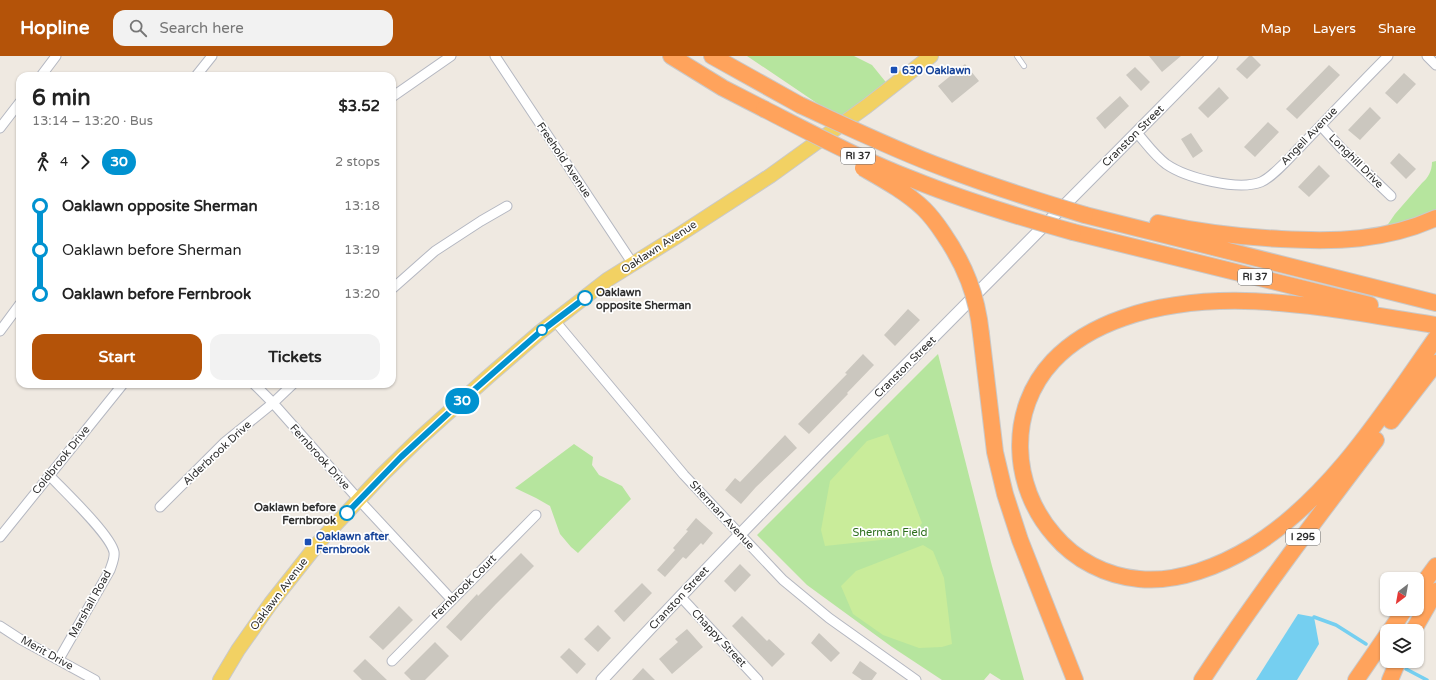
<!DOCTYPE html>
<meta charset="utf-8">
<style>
:root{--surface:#fff;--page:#f2f2f2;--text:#222;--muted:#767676;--accent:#b45309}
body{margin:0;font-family:"Varela Round",sans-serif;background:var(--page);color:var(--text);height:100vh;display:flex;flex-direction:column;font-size:15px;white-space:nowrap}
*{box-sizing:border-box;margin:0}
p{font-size:13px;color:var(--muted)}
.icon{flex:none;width:22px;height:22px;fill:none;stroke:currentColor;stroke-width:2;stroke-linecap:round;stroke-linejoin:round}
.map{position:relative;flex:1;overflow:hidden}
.drawer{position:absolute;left:16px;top:16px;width:380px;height:316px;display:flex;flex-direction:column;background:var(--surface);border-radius:12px;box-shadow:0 1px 3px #0004}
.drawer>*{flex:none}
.badge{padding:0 8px;border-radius:13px;font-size:14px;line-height:26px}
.needle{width:26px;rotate:211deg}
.buttons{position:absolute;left:1380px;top:516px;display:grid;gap:8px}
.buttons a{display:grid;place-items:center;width:44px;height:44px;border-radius:8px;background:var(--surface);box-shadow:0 1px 3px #0004;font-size:20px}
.map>.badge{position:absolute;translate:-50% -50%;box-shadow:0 0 0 2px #fff}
.legs{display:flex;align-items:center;gap:6px;height:44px;padding:0 16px;font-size:13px}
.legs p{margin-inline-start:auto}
.head{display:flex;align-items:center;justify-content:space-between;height:68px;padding:0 16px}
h1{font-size:22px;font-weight:800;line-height:30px}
.primary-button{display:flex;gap:8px;margin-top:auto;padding:8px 16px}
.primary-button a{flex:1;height:46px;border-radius:12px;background:var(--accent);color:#fff;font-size:16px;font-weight:800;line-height:46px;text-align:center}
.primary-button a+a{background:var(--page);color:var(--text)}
ul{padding:0 16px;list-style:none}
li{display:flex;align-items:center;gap:14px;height:44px;font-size:15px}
li i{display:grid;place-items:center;width:6px;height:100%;margin:0 5px;background:currentColor}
li i::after{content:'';width:10px;height:10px;margin:-5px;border:3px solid;border-radius:50%;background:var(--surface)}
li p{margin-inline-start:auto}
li:first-child i{background:linear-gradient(#0000 50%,currentColor 0)}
li:last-child i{background:linear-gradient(currentColor 50%,#0000 0)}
header{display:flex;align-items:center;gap:24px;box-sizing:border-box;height:56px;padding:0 20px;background:var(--accent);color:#fff}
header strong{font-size:19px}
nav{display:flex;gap:22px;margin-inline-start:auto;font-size:14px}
.search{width:280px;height:36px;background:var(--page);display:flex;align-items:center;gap:10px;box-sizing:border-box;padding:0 14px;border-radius:12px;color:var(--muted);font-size:15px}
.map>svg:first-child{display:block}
.green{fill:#b6e59e}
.pitch{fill:#c9ec9a}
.water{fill:#75cff0}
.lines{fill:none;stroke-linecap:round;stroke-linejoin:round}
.stream{stroke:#75cff0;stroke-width:3.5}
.building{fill:#cbc7bf}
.service-casing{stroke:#b4b7c1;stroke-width:6}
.minor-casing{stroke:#b4b7c1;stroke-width:11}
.tertiary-casing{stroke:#b4b7c1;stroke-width:13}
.primary-casing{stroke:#c9c9c9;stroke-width:16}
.motorway-casing{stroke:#c9c9c9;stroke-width:18}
.service{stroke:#fff;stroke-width:4.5}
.minor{stroke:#fff;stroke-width:9}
.tertiary{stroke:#fff;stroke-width:11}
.primary{stroke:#f2d163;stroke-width:14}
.motorway{stroke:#ffa35c;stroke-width:16}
.motorway-bridge-casing{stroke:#c9c9c9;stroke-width:18;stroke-linecap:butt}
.motorway-bridge{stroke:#ffa35c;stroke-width:16}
.line-1-casing{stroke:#fff;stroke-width:9}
.line-1{stroke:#0092d0;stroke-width:6}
.transit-dot{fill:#1a4fb4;stroke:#fff;stroke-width:1.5}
.stop-1-dot{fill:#fff;stroke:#0092d0;stroke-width:2}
.labels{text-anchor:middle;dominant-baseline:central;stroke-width:3.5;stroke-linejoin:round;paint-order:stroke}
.shield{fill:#fff;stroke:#6d6d6d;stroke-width:1}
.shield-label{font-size:10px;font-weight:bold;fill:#2e2e2e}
.transit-label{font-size:11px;font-weight:bold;fill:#164399;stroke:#fff;text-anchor:start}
.street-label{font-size:11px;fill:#2e2e2e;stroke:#fff}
.stop-label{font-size:11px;font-weight:bold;fill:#2e2e2e;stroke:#fff;text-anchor:start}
.park-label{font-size:11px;fill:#2c6e1b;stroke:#fff}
</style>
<header>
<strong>Hopline</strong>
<div class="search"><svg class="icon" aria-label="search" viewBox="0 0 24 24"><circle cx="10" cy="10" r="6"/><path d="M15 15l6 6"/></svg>Search here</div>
<nav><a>Map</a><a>Layers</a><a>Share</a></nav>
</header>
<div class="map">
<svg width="1436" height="624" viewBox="0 0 1436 624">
<rect width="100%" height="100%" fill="#efe9e1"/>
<path class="green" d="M747,0H854L872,9L889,30L849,61L833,58Z
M1436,105V159L1384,174L1395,158L1422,127C1428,122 1432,115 1432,106Z
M938,298L992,510L1024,624H1001L990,617L984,624H942L892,591L807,529L757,479Z
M574,388L593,401L592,409L599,419L622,430L631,443L578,497L571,491L560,478L550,450L536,442L515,432Z"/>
<path class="pitch" d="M888,378L922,467L917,474L890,483L825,490L821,474L830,425L867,385Z
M923,489L933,495L944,522L952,588L942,591L919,592L883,579L853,558L841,530L856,515Z"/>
<path class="water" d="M1298,558L1314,561L1319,588L1297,624H1256Z"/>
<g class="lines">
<path class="stream" d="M1314,561L1336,569L1366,588
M1406,613L1427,624"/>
</g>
<path class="building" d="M1149,0H1181L1162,16Z
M1249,0H1252L1261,9L1247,23L1236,13Z
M965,8L979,25L952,47L938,30Z
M1329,9L1340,19L1297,63L1286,53Z
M1135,11L1150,26L1141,35L1126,19Z
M1404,17L1416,28L1397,48L1385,37Z
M1219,31L1229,42L1208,62L1198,52Z
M1120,40L1129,50L1105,73L1096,62Z
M1370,51L1381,62L1360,84L1348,74Z
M1268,66L1279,76L1255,101L1244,91Z
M1191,77L1203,95L1193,102L1181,83Z
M1399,97L1416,113L1406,123L1390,107Z
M1319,109L1330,120L1309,141L1298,131Z
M908,253L920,264L895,290L884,279Z
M863,298L874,309L847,337L848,338L809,378L798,368L847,318L845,317Z
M785,379L797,392L756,431L741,448L725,434L735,422L740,426Z
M696,462L713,477L703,489L701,487L686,503L683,501L665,521L657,514L675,494L673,492L688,475L686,474Z
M521,497L534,510L496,548L461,585L446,571L477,538L478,540Z
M740,508L751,519L735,536L724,525Z
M642,527L652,537L624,566L614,555Z
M399,550L413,564L383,594L369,581Z
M742,560L767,585L769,583L785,598L772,611L732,570Z
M598,569L611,582L598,596L584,583Z
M687,573L703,591L672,618L659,603L678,586L675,583Z
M819,577L840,597L831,606L811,587Z
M435,586L449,600L425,624H411L404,617Z
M569,592L586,608L577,618L560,601Z
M365,603L387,624H362L353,615Z
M860,605L877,617L872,624H862L852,617Z
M643,612L655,624H632Z"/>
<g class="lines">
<g class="service-casing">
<path id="service" d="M1017,0L1024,10"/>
</g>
<g class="minor-casing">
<path id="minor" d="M495,0L633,208
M1427,0L1436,9
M41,20L56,0
M196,20L212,0
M392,41L451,0
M1321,70L1341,92L1391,140
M0,72L20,46
M1137,77C1146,87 1154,99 1166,108C1186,122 1238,135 1261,126C1273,121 1290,101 1300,91C1329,61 1358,30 1388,0
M392,233L435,195L481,165L507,150
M555,265L684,419L783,524L829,562L916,624
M0,275L20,248
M254,328L273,347L359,444L452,544
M49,419C63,434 110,478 114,496C115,502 112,508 110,514L59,603
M160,451L225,386L273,347L293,328
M0,481L123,328
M680,540L758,624
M0,570L20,583L95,624
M392,605L536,459"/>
</g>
<g class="tertiary-casing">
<path id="tertiary" d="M602,624C800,411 1008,208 1212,0"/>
</g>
<g class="primary-casing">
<path id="primary" d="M220,624L238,594L271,547L320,485L382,419L420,382L489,320L540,276L607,224L679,179L770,120L867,50L931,0"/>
</g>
<g class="motorway-casing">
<path id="motorway" d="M671,0L723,32L764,53
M712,0L800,49
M1085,159L1436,247
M1158,167C1199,176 1240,181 1281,183C1336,186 1385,185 1436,162
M1073,176L1370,249
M1436,269C1334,254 1223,227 1123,262C1097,271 1072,285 1053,305C1007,354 1011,430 1054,479C1075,504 1106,520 1139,523C1178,527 1220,510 1253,490C1330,442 1385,355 1436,282
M981,278L995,396L1005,438L1020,484L1075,624
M1391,365L1436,307
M1417,536L1436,510
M1390,575L1405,553
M1413,575L1436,535
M1202,624C1256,542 1316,463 1376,384
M1356,624L1387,579
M1390,624L1398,605"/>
</g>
<use href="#service" class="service"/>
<use href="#minor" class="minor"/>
<use href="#tertiary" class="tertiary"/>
<use href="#primary" class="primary"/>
<use href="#motorway" class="motorway"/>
<g class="motorway-bridge-casing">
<path id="motorway-bridge" d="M800,49C848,71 895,94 944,112C991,130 1038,145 1085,159
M764,53C813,78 862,104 914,124C966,145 1019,161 1073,176
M863,112C884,124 906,136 924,153C931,160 937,168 943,177C965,209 977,239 981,278"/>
</g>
<use href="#motorway-bridge" class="motorway-bridge"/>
</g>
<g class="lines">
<g class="line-1-casing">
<path id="line-1" d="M347,457L401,401L466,341L540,276L585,242"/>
</g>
<use href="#line-1" class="line-1"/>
</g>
<g class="transit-dot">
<rect x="890" y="10" width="8" height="8" rx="2"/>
<rect x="304" y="482" width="8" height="8" rx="2"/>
</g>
<g class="stop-1-dot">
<circle cx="585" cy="242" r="7"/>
<circle cx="542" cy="274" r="5"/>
<circle cx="347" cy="457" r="7"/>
</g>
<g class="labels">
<g class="shield">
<rect x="841" y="92" width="34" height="16" rx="3"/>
<rect x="1238" y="213" width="34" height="16" rx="3"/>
<rect x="1286" y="473" width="34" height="16" rx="3"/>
</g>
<g class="shield-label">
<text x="858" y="100">RI 37</text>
<text x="1255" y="221">RI 37</text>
<text x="1303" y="481">I 295</text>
</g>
<g class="transit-label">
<text x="902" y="14">630 Oaklawn</text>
<text x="316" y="480">Oaklawn after<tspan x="316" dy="13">Fernbrook</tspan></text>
</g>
<g class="street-label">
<text transform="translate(1133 80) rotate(-45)">Cranston Street</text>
<text transform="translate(1309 80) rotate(-46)">Angell Avenue</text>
<text transform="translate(564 104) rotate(56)">Freehold Avenue</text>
<text transform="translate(1356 105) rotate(45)">Longhill Drive</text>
<text transform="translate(659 191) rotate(-33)">Oaklawn Avenue</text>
<text transform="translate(905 311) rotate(-45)">Cranston Street</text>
<text transform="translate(217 397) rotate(-43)">Alderbrook Drive</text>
<text transform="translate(320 401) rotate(48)">Fernbrook Drive</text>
<text transform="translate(61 404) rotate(-51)">Coldbrook Drive</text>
<text transform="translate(722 459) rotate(47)">Sherman Avenue</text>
<text transform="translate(464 531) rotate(-45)">Fernbrook Court</text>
<text transform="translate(279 538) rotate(-53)">Oaklawn Avenue</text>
<text transform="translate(679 542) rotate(-47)">Cranston Street</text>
<text transform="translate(90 548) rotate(-61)">Marshall Road</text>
<text transform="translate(719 582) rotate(47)">Chappy Street</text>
<text transform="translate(47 597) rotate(29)">Merit Drive</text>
</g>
<g class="stop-label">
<text x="596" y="236">Oaklawn<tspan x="596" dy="13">opposite Sherman</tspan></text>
<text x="336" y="451" text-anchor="end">Oaklawn before<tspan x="336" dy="13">Fernbrook</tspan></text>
</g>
<g class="park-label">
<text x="890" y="476">Sherman Field</text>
</g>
</g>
</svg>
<div class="buttons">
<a><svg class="needle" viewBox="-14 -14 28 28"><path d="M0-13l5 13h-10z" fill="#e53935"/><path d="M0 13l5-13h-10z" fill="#767676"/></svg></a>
<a><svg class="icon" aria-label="layers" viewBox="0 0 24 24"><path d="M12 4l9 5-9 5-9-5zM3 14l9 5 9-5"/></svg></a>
</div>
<b class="badge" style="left:462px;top:345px;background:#0092d0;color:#fff">30</b>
<section class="drawer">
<div class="head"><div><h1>6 min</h1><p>13:14 – 13:20 · Bus</p></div><b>$3.52</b></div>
<div class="legs"><svg class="icon" aria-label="walk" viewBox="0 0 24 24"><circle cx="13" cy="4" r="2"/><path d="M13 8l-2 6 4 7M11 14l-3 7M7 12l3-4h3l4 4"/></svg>4<svg class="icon" aria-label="forward" viewBox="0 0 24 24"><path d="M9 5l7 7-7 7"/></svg><b class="badge" style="background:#0092d0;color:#fff">30</b><p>2 stops</p></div>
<ul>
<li><i style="color:#0092d0"></i><b>Oaklawn opposite Sherman</b><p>13:18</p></li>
<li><i style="color:#0092d0"></i><span>Oaklawn before Sherman</span><p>13:19</p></li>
<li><i style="color:#0092d0"></i><b>Oaklawn before Fernbrook</b><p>13:20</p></li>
</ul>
<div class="primary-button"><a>Start</a><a>Tickets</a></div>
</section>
</div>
